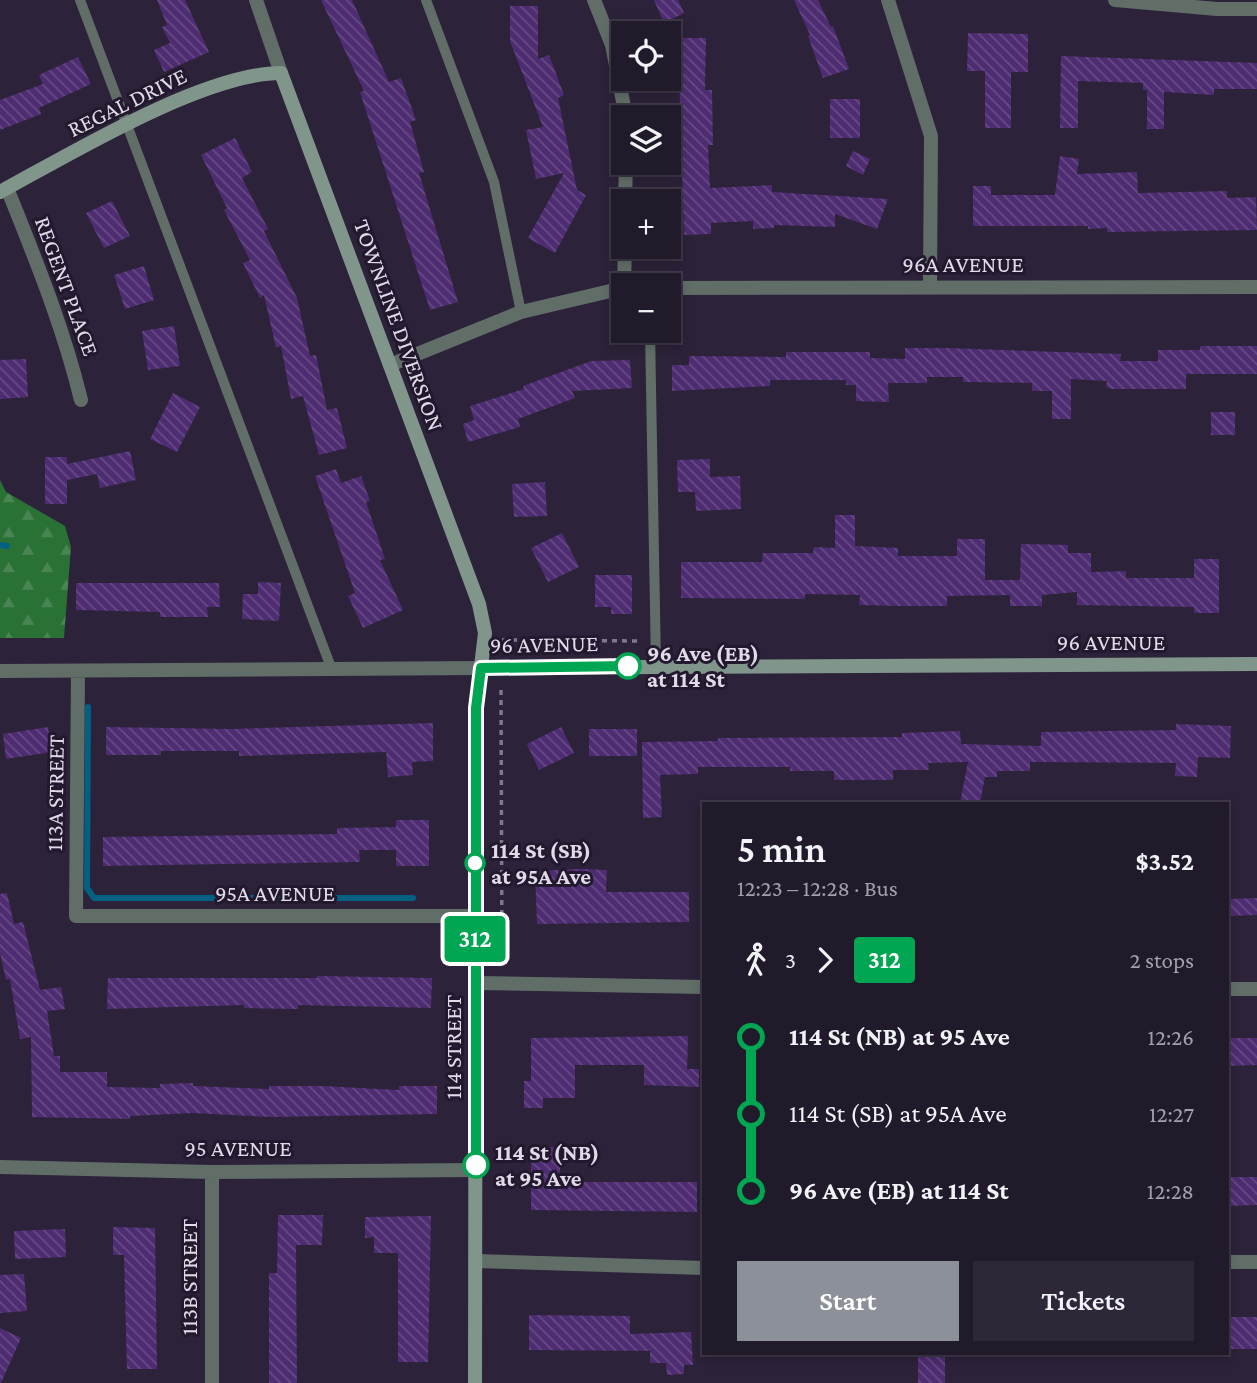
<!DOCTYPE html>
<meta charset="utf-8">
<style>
:root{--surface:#211a2b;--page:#2d2737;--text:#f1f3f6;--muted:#a2a1a9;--line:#3e3847;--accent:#8c9099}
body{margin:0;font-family:"Crimson Pro",serif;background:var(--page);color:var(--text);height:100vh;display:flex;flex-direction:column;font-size:26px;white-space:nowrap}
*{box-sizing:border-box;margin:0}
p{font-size:23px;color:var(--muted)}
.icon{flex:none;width:38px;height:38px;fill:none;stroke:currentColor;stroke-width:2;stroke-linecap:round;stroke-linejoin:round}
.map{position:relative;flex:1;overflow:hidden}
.side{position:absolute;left:702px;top:802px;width:527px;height:553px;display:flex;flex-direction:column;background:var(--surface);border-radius:0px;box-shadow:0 4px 10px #0003,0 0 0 2px var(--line)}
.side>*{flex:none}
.badge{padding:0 14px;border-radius:5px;font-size:24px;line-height:46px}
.fabs{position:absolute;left:611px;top:21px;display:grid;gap:14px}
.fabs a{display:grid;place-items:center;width:70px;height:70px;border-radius:0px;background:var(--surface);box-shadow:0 4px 10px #0003,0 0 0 2px var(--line);font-size:35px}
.map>.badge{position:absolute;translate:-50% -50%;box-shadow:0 0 0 4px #fff}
.legs{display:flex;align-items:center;gap:10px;height:77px;padding:0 35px;font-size:23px}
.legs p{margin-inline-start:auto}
.overview{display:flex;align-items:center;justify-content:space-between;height:119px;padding:0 35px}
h1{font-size:38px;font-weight:600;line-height:52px}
.action{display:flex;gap:14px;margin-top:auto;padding:14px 35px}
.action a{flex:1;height:80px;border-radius:0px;background:var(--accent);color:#fff;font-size:28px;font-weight:600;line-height:80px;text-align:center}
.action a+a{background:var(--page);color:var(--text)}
ul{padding:0 35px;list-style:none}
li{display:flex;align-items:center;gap:24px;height:77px;font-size:26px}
li i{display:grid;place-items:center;width:10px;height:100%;margin:0 9px;background:currentColor}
li i::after{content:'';width:18px;height:18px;margin:-9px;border:5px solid;border-radius:50%;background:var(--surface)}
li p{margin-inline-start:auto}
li:first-child i{background:linear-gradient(#0000 50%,currentColor 0)}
li:last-child i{background:linear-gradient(currentColor 50%,#0000 0)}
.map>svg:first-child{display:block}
.forest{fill:url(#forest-firs)}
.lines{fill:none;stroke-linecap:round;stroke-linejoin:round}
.stream{stroke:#026082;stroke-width:6}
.building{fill:url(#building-back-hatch)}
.path{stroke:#80788c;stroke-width:3.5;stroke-dasharray:5 5;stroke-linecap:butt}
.lane{stroke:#616e68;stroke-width:10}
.street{stroke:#616e68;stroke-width:14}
.secondary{stroke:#80968b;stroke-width:14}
.line-1-casing{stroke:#fff;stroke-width:16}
.line-1{stroke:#00a651;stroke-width:10}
.stop-1-dot{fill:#fff;stroke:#00a651;stroke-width:3.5}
.labels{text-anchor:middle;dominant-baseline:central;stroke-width:6;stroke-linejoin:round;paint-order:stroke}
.street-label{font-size:23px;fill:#e0dae9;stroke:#23192f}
.stop-label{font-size:23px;font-weight:bold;fill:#e0dae9;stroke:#23192f;text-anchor:start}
</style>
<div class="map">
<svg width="1257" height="1383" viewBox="0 0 1257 1383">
<defs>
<pattern id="forest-firs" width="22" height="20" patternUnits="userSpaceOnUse" patternTransform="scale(1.75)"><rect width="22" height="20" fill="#2a7136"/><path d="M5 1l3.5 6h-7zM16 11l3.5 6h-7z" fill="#498553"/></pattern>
<pattern id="building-back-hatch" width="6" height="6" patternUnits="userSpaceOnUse" patternTransform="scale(1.75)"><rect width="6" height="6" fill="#4e2c71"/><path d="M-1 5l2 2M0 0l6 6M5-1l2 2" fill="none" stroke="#674a85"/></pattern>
</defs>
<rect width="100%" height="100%" fill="#2c2239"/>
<path class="forest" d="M0,480L6,492L65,526L71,547L64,638H0Z"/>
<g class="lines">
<path class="stream" d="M0,545L7,546
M88,707L87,888L94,898H413"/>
</g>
<path class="building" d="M157,0H185L209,52L164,72L154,50L170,43L162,27L167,25Z
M321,0H352L389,82L401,78L416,120L410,122L424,172L419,173L458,302L430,310L360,92L364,91Z
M654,0H678L684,13L664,23Z
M794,0H818L831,27L833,26L849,69L823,78L808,36L810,35Z
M510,6H538V59L549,55L564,95L558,98L577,190L586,195L555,253L528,238L564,173L536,179L526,130L543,127L510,41Z
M968,33L1028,34V72H1011V128H985V71H967Z
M678,38H706L705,90H712L713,145H708L710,188L772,185V192L888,199L877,229L835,214V227L774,225V228L753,229V221L711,223V234L684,235Z
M1061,56L1257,63V89H1214V95L1164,92V129H1147V90H1143V83L1078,81V128H1060Z
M78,57L91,84L39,108L41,114L0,130V100L43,84L39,75Z
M830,99H860V138H830Z
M235,138L252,172L242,178L268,229L264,231L297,298L310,356L316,355L327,410L337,408L347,448L319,455L303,396L291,399L281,346L276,348L264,295L260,298L243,263L250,260L224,210L227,208L201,155Z
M853,151L870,159L863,175L846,166Z
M1060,156L1079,159L1077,174L1137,172L1138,193L1227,191V198L1256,197L1257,230L1107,232V228L1088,229V226H973V186H991V195H1055Z
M112,201L130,236L104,248L86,213Z
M144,266L154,300L125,309L114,275Z
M174,326L180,366L148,370L142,331Z
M1200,346H1257V374H1186V389H1112L1106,387L1107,381L1071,379V419H1052V391H1032V383L963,382V377H927V383H888L889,402L856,401V385H846V380H770V386L672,391V365H689V356L786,357V352H870V358L905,359V348H946L1121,354L1120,361H1158V350H1200Z
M26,359L28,397L0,399V360Z
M630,360L632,388L572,391L575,398L518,419L520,427L468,442L463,424L474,420L470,406L524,389L523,386L591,361Z
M173,393L200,407L177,452L150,439Z
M1211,412H1235V435H1211Z
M130,451L136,480L100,488L97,474L67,480V504H45V457H67V464Z
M710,459V477L740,476L741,509L696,511L695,492H678L677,460Z
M336,469L341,483L361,476L370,501L366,502L385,559L380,560L403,610L363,628L348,596L355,593L315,476Z
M545,482L547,516L514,517L512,484Z
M835,515H855V546L898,548V556H957V539H985V580H1020L1021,544L1068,545V553H1091V572L1126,571V578H1194V559H1219V613H1194V607L1077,605V592L1042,595V606H1010V595L947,596V606H899L859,605L860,595L805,594V599L681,598V562H762L763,553H813L814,547L835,548Z
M562,533L579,567L548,582L531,548Z
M595,575H632V614H611V607H595Z
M258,582L281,583L279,621L242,619L243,594H258Z
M76,583H219L220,607H207L208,617H160V612L76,610Z
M433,723V761L412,762L413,775L388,777L386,752L239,756V751H161V755H106V727L231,729Z
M1176,724L1231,726L1230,758L1198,757L1197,777L1175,776L1176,763L1030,762V771H997V777H985L980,803H960L968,762L928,763L929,770H893V780H834V771H790V767H698V774L660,775L662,817L643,818L642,742L718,741V738L902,737V733L960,731L961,744L1041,746V732L1176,730Z
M48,727L52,752L6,759L3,734Z
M561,727L574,753L539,770L527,744Z
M589,729H637V756H589Z
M396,820H429V866H396V850H359L360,862L103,866V837L337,834V828L396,827Z
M580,869L607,870L606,892H689V922L537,924L535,871Z
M7,893L14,924L23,922L40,990L61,987L65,1009L47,1011L54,1056H60V1072H107V1087L160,1088V1084L193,1083V1086L269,1089V1086H322L399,1090V1086H437V1114L271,1117L193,1113L130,1116V1119L32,1117L31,1037L20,1039L10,979L6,980L0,953V894Z
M1257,898V915L1227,916V899Z
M317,976L432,978L431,1008L298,1005V1009L244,1008V1005L107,1009L108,978H317Z
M688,1036L687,1069H699V1087L644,1085V1065H575V1098H543V1108H524V1081H531V1038Z
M1227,1038H1257V1065L1227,1066Z
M531,1147H560V1182H697V1212L531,1210Z
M1227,1177H1257V1205L1227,1206Z
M278,1215H323L322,1245H296L297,1383H269V1273H277Z
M431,1216L428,1362H398V1253H374V1237L365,1238V1217Z
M113,1227L155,1228L157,1369H127L124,1255H113Z
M65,1229L66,1257L15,1259L14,1231Z
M24,1274L27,1311L0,1313V1275Z
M529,1315L630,1316V1334L691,1332L693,1365H684V1374L667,1375L666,1363H650V1351L529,1350Z
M1227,1317H1257V1349H1227Z
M0,1328L21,1338L1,1383H0Z
M918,1353H945V1383H918Z"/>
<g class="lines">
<path class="path" d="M502,640L641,641
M501,690L502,961"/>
<path class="lane" d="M80,0L332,670
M426,0L494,182L521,312
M650,331L656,665"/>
<path class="street" d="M256,0L281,73
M594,0L612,45L626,117
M888,0L931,136L930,286
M1115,0L1217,9H1257
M7,188C35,258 63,326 81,400
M625,201L626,163
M624,285L625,247
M668,288L1257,287
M390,365L521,312L623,288
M0,671L481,668
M78,671L76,916H475
M475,983L704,987
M1227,989H1257
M0,1167L212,1172L476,1170
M212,1172V1383
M475,1261L704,1268
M1227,1262H1257"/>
<path class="secondary" d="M0,192C70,154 204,73 281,73L479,604L485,633L476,708L475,1383
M481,668L1257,664"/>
</g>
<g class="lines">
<g class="line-1-casing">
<path id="line-1" d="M476,1165V708L481,668L628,666"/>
</g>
<use href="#line-1" class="line-1"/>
</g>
<g class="stop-1-dot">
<circle cx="628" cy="666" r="12"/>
<circle cx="475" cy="863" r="9"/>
<circle cx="476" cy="1165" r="12"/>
</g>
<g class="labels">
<g class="street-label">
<text transform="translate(127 102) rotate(-26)">REGAL DRIVE</text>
<text x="963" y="264">96A AVENUE</text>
<text transform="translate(67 286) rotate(70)">REGENT PLACE</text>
<text transform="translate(399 325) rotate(70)">TOWNLINE DIVERSION</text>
<text x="1111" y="642">96 AVENUE</text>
<text transform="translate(544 644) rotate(-1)">96 AVENUE</text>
<text transform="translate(55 793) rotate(-89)">113A STREET</text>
<text x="275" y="893">95A AVENUE</text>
<text transform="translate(453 1047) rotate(-90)">114 STREET</text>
<text x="238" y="1148">95 AVENUE</text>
<text transform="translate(189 1277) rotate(-90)">113B STREET</text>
</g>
<g class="stop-label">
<text x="647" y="653">96 Ave (EB)<tspan x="647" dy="26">at 114 St</tspan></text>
<text x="491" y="850">114 St (SB)<tspan x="491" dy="26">at 95A Ave</tspan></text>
<text x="495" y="1152">114 St (NB)<tspan x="495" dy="26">at 95 Ave</tspan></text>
</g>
</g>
</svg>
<div class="fabs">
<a><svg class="icon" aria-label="locate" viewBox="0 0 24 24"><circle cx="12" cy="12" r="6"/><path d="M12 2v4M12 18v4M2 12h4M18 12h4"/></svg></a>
<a><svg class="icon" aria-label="layers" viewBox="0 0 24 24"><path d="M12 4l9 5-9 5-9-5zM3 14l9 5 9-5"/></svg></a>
<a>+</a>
<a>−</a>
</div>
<b class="badge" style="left:475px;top:939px;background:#00a651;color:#fff">312</b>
<section class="side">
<div class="overview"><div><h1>5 min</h1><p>12:23 – 12:28 · Bus</p></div><b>$3.52</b></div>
<div class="legs"><svg class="icon" aria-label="walk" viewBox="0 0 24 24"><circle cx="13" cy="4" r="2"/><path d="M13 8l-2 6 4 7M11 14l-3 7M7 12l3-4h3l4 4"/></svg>3<svg class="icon" aria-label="forward" viewBox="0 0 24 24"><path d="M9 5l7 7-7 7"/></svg><b class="badge" style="background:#00a651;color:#fff">312</b><p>2 stops</p></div>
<ul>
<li><i style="color:#00a651"></i><b>114 St (NB) at 95 Ave</b><p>12:26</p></li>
<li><i style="color:#00a651"></i><span>114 St (SB) at 95A Ave</span><p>12:27</p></li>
<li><i style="color:#00a651"></i><b>96 Ave (EB) at 114 St</b><p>12:28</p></li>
</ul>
<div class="action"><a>Start</a><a>Tickets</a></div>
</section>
</div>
